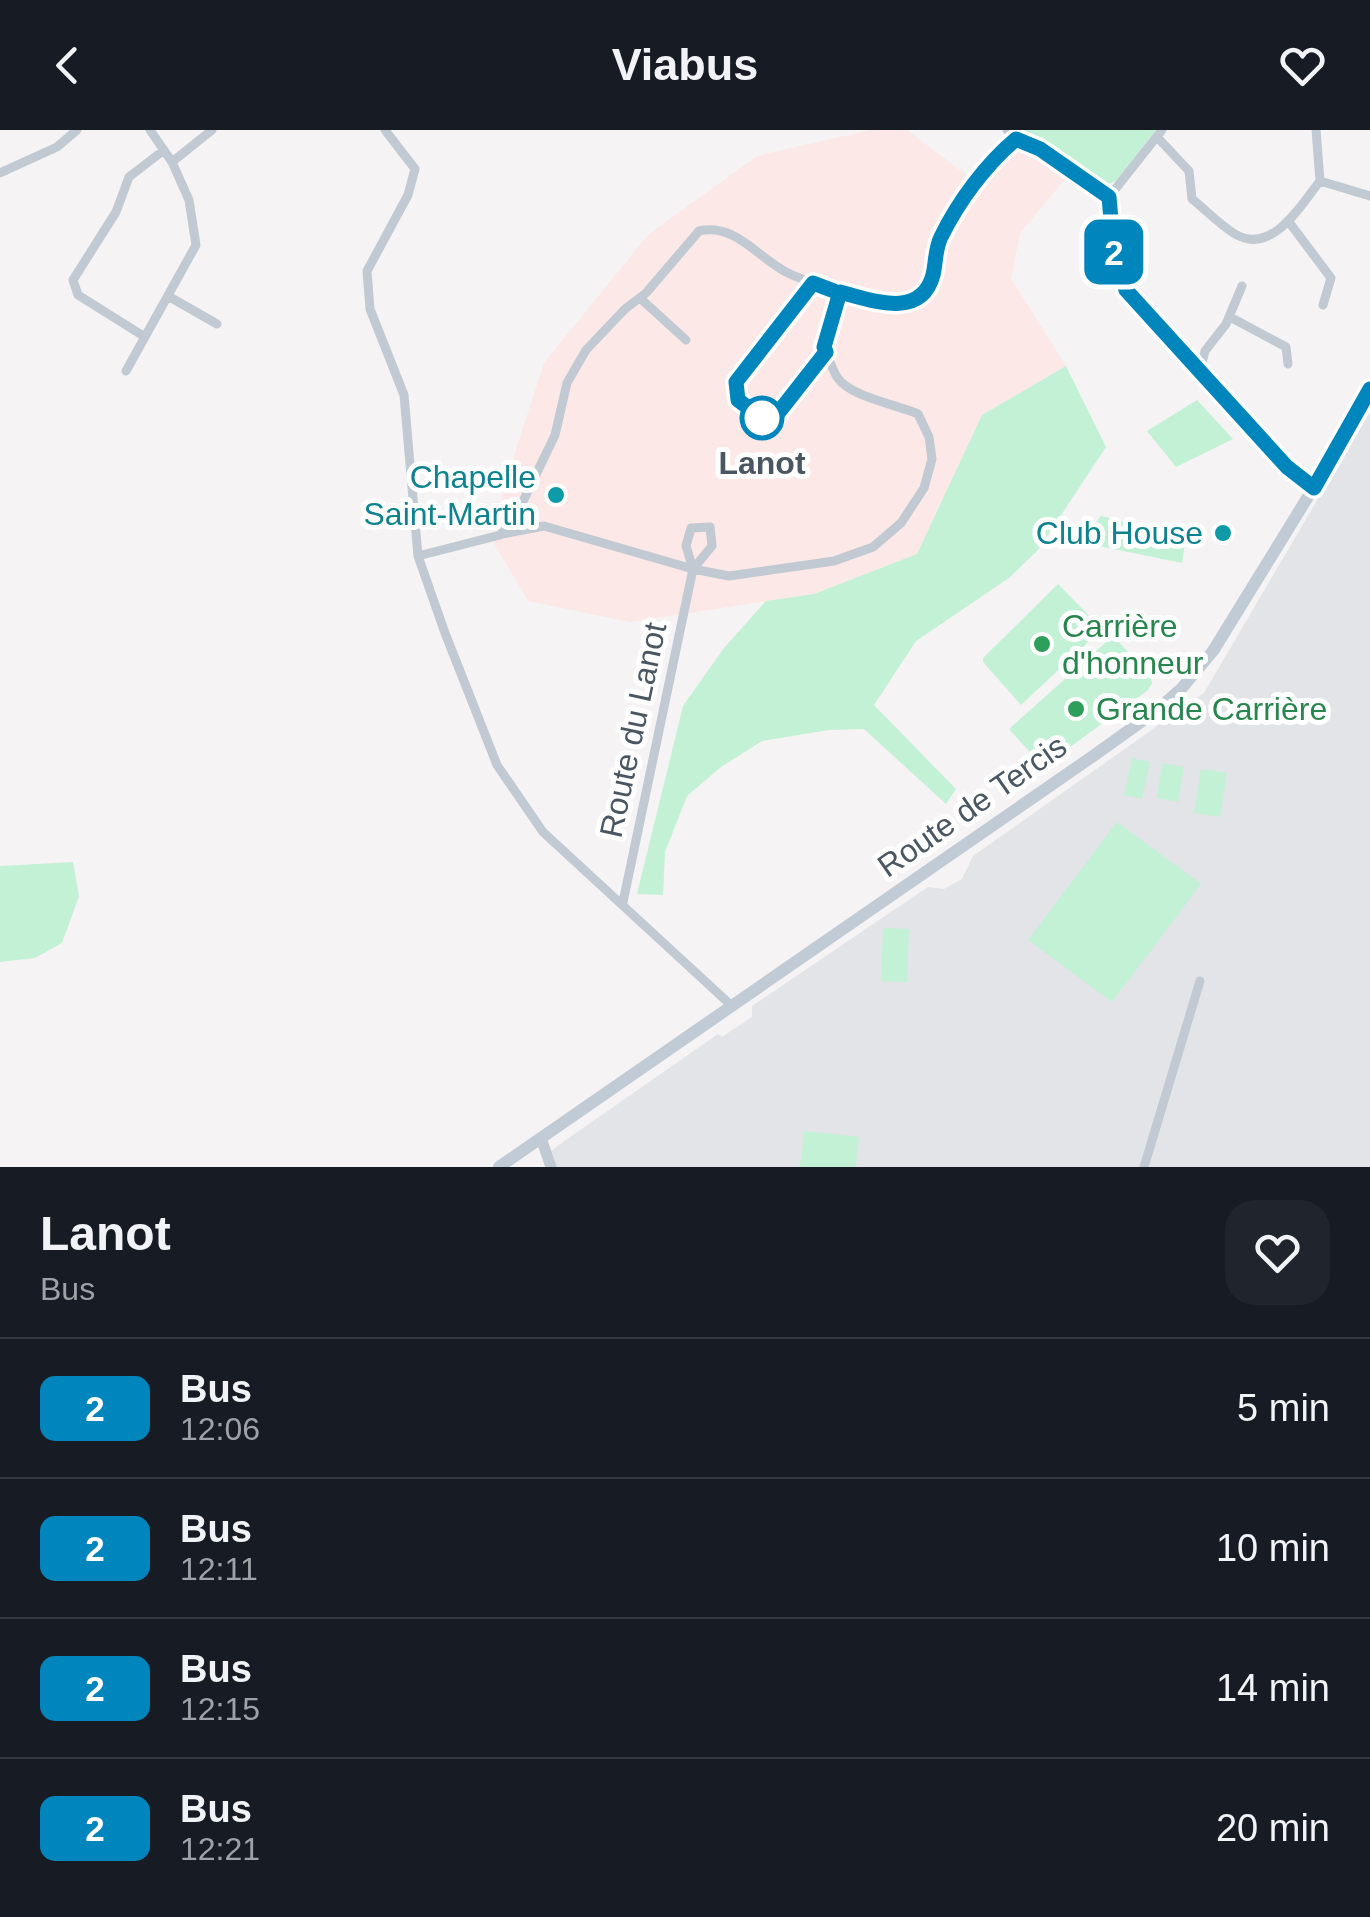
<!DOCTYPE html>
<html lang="fr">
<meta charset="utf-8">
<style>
:root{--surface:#171b24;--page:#20242c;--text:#f1f3f6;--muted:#9ea1a6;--line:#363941}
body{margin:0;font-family:Arial,sans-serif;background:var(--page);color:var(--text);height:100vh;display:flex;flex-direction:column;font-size:38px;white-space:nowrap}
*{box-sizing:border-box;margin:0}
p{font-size:32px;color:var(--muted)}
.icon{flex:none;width:55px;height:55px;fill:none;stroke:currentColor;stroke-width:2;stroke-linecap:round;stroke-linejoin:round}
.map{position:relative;height:1037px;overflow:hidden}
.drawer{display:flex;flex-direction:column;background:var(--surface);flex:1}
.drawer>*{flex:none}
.badge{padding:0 20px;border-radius:15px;font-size:35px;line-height:65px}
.map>.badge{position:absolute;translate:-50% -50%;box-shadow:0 0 0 5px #fff}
.round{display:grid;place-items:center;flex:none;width:105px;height:105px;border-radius:30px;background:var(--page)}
.headline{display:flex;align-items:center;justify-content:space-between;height:170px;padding:0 40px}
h1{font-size:48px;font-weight:600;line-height:75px}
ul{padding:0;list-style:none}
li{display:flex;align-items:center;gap:30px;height:140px;padding:0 40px;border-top:2px solid var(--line)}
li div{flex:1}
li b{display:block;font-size:38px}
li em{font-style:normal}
li .badge{min-width:110px;font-weight:700;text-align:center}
header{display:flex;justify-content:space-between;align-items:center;height:130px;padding:0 40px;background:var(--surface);font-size:45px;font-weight:600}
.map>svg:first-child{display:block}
.medical{fill:#fce8e6}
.airport{fill:#e2e4e7}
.green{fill:#c3f1d5}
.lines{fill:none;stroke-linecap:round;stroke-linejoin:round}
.minor{stroke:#c1cad2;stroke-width:9}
.tertiary{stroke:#c1cad2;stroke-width:11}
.secondary{stroke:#c1cbd6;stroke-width:12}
.line-casing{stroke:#fff;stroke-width:22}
.line{stroke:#0086bd;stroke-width:15}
.stop-dot{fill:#fff;stroke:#0086bd;stroke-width:5}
.culture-dot{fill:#0f9aa8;stroke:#fff;stroke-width:4}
.leisure-dot{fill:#2e9e5b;stroke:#fff;stroke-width:4}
.labels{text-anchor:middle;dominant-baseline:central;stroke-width:10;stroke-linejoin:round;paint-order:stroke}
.stop-label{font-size:32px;font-weight:bold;fill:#4a5661;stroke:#fff}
.culture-label{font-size:32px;fill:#0d838f;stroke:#fff;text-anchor:end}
.leisure-label{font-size:32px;fill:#27864d;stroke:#fff;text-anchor:start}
.street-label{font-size:32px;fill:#4a5661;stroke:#fff}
</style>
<header><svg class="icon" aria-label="back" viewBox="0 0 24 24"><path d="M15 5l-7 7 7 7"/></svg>Viabus<svg class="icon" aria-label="heart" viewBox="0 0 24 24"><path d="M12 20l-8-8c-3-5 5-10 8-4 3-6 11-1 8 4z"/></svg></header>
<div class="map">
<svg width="1370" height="1037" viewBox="0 0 1370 1037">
<rect width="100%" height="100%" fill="#f5f3f3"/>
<path class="medical" d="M871,0H907L969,47L1011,9L1065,49L1020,103L1011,149L1066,236L982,285L917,424L814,464L630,492L528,471L494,413L505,354L544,233L648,105L757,26Z"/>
<path class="airport" d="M1370,280V1037H556L551,1021L563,1012L718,904L722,907L752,887V876L928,757L944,759L962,749L973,726L1204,563Z"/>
<path class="green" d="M1010,0H1156L1116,51L1106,55L1095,51L1028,6L1014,4Z
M1066,236L1106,317L1038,420L1009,448L916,511L874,575L956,659L946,674L864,599L829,600L762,611L721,637L687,666L665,722L663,765L637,764L683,576L724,518L766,471L814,464L917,424L982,285Z
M1197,270L1233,309L1176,337L1147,301Z
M1101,386L1186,406L1182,433L1094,415L1096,392Z
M1058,454L1102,499L1021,575L983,532V528Z
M1113,506L1150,545L1152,553L1148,560L1055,628L1037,630L1009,599Z
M1132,628L1150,632L1142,669L1124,665Z
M1162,633L1184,637L1178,672L1157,668Z
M1201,639L1227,643L1220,687L1194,683Z
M1117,692L1201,754L1112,872L1028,810Z
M73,732L79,766L62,813L35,828L0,832V736Z
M883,798L909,799L907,852L881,851Z
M804,1001L859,1007L856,1037H800Z"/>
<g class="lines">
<path class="minor" d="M385,0L415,39L408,65L367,141L370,179L404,265L418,426L445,503L497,635L543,702L733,877
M1007,0L1017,9L1040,19L1109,67
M1157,7L1189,41L1192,69C1206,80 1220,95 1235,104C1272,126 1301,75 1320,51L1316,0
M172,32L212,0
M0,43L57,17L77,0
M1320,51L1370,66
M1109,67L1114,124L1126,160L1287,337L1314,357
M1109,67L1162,0
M1289,92L1331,148L1323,175
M168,166L217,194
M640,168L686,210
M1230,187L1286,217L1288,234
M145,207L78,165L73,150L116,82L129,47L164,20
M126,241L196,115L189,70L172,32L150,0
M1200,241L1205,221L1226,194L1242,156
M502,404L544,396L693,439L712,416L710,397L691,398L686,416L693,439
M418,426L500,405L516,386L555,305L567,253L586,220L625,179L646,163L699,101C735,93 756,126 786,142C804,151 877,177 896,176C910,175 926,163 932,150C937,139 934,124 938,112C948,81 991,29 1017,9
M623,772L693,439L729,446L834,431L873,417L901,393L924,358L932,329L929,307L918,284C895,274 850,267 837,247C832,239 828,227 824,217L840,162
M1144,1037L1200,851"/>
<path class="tertiary" d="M541,1008L551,1037"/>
<path class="secondary" d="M499,1037L1096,624L1156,581L1181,559L1213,521L1314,357L1370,259"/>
</g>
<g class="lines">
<g class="line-casing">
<path id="line" d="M834,161L813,153L736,252L738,270L762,288L775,287L826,222L824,217L840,162C871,170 921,190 933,145C936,132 935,119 941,107C958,72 986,34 1016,9L1040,19L1109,67L1114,124L1126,160L1287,337L1314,358L1370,259"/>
</g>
<use href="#line" class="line"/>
</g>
<circle class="stop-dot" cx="762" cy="288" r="20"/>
<g class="culture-dot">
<circle cx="556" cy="365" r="10"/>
<circle cx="1223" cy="403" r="10"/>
</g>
<g class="leisure-dot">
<circle cx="1042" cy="514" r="10"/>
<circle cx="1076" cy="579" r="10"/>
</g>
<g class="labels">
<g class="stop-label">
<text x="762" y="333">Lanot</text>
</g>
<g class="culture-label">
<text x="536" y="347">Chapelle<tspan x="536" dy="37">Saint-Martin</tspan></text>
<text x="1203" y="403">Club House</text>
</g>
<g class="leisure-label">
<text x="1062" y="496">Carrière<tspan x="1062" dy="37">d'honneur</tspan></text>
<text x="1096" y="579">Grande Carrière</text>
</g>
<g class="street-label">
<text transform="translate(633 600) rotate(-78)">Route du Lanot</text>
<text transform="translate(972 676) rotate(-35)">Route de Tercis</text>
</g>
</g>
</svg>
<b class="badge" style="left:1114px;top:122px;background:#0086bd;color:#fff">2</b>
</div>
<section class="drawer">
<div class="headline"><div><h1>Lanot</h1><p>Bus</p></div><a class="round"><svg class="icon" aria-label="heart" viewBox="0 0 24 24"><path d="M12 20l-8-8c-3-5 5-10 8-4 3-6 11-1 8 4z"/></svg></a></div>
<ul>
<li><span class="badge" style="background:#0086bd;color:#fff">2</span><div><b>Bus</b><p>12:06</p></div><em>5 min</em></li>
<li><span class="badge" style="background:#0086bd;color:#fff">2</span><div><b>Bus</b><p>12:11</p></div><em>10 min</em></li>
<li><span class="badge" style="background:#0086bd;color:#fff">2</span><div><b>Bus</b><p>12:15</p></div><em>14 min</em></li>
<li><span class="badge" style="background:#0086bd;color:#fff">2</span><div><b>Bus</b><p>12:21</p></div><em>20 min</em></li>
</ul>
</section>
